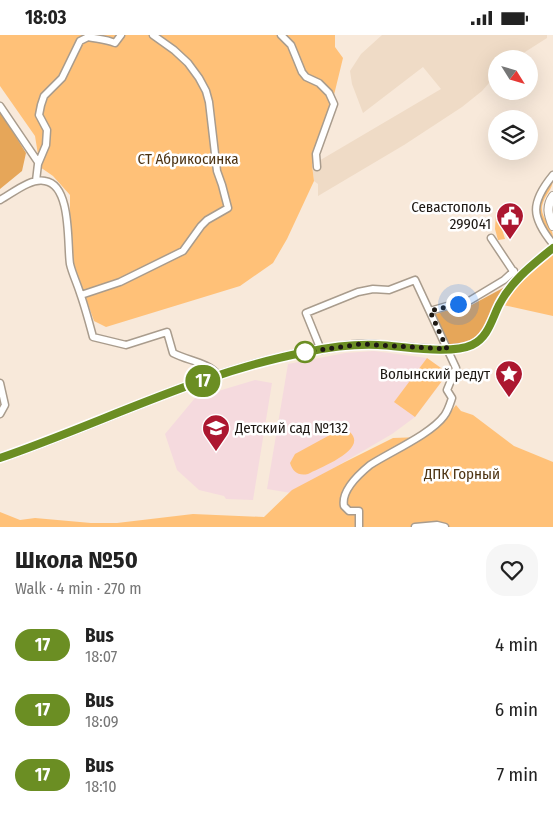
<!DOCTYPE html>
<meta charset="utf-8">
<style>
:root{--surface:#fff;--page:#f6f6f6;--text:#222;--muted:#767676}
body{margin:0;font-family:"Fira Sans Condensed",sans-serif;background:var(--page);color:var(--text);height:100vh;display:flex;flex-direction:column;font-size:19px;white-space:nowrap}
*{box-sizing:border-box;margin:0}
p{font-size:16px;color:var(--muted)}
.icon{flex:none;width:28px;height:28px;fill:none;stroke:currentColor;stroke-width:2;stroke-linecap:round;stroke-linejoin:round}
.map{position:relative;height:492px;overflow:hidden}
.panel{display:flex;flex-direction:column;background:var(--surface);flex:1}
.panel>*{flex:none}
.badge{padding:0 10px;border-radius:16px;font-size:18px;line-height:32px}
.needle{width:32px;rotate:127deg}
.buttons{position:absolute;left:488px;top:15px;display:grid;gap:10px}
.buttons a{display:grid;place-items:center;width:50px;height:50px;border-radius:50%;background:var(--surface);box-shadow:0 5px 20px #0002;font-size:25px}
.you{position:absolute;width:25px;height:25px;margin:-12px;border:4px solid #fff;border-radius:50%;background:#1a73e8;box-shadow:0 0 0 8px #1a73e833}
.map>.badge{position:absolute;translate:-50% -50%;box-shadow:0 0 0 2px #fff}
.round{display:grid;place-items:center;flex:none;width:52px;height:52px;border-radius:20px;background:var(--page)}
.headline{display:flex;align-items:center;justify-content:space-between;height:85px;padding:0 15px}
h1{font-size:24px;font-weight:700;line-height:38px}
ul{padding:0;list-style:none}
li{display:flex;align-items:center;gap:15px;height:65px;padding:0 15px}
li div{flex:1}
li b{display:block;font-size:19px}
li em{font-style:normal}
li .badge{min-width:55px;font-weight:700;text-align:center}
.status{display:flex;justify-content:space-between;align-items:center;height:35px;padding:0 25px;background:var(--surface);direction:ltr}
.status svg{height:14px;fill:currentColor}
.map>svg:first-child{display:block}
.built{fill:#efdbc6}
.education{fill:#f5dade}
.green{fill:#ffc178}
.forest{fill:#e6a659}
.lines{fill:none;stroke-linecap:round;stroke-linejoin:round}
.minor-casing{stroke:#a99c8d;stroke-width:9}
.major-casing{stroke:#a99c8d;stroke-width:10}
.minor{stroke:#fff;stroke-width:6}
.major{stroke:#fff;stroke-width:8}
.line-casing{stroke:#fff;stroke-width:11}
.line{stroke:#6b8e23;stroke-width:8}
.walk{stroke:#1d1813;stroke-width:5;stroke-dasharray:0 9}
.stop-dot{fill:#fff;stroke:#6b8e23;stroke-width:2.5}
.labels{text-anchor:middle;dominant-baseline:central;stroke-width:5;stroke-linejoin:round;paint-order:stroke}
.park-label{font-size:15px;fill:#4d3312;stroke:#fff}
.poi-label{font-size:15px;fill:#1d1813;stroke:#fff;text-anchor:end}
</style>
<div class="status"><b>18:03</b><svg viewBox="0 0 49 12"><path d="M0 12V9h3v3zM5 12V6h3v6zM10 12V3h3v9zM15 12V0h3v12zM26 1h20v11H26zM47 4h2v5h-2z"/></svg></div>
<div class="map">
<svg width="553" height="492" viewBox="0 0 553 492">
<rect width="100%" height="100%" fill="#f8e9da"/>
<path class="built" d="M382,0H547V3L514,24H496V40L482,56L462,72L404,110L318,161V149L314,146L312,130L441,54L423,32L363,78L352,49L350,36L361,19Z"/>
<path class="education" d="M374,316L427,323L448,338L415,382L392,399L291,458L267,454L288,329L345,318Z
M255,345L272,348L253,465L226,464L224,461L199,455L177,435L165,399L195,363Z"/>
<path class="green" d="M0,0H335V12L343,23L324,101L312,130L314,146L287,204L273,228L240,251L106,292L94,286L70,218V160L53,141L40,132L35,101L0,51Z
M553,144C553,155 544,160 542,171C540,183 553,191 553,202L549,201C534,171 533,172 553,144Z
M496,178H500L501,191L505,204L498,205L495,194Z
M553,219V281L503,270L519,249Z
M427,323L448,338L415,382L394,367Z
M456,370L461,376L473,380L514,411L553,427V492H0V477L20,485L35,483L91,488H117L193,479L264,482L292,455L345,427L393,403L421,402L441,389Z
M339,395C345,395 350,395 353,401C362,417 319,433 308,439C298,441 293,437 290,428L295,419Z"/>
<path class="forest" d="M0,76L26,118L22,136L0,154Z
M503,253L505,255L479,304L454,311L446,308L433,280L445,276L464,274Z"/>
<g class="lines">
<g class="minor-casing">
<path id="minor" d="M281,0L291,10L302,37L306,42L319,48L329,58L334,69L316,119L317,132
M0,71L38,127
M553,140C530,168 531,182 553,209
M36,146L38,129L46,110L47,95L39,80L41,70L44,61L62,43L80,6L88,2C98,4 106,4 115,8L121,0
M0,165C13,158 30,143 45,146C72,150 67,210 70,229C72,238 77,248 80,258C85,272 89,287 93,302L126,310L167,297L173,318C188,326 208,327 218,340
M491,203L515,239
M81,260L120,247L183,216L201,191L207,185L228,173L222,150L217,136L209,67L206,56L199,43L188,28L174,15L153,0
M430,276L454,269H464L504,245L514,236
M321,315L306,278L358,257L373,254L389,255L415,245L456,333L447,355L452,363C450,369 448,376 444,381C431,399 390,417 370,430C359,439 341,456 344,471L349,476H359V492
M0,348L5,370L0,379
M415,492L437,490L445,492"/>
</g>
<g class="major-casing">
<path id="major" d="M553,161C546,171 548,180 553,191
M0,423C99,390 193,340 296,319C318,315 341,310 363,309C390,309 450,320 472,310C488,303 492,284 499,270C511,245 532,230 553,213"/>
</g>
<use href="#minor" class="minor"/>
<use href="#major" class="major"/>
</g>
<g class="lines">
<g class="line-casing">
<path id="line" d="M0,423C102,388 200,337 307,317C330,312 355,309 378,310C403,311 450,320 472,310C488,303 492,284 499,270C511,246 532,230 553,213"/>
</g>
<use href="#line" class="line"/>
<path class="walk" d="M305,317L361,309L447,314L430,276L458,269"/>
</g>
<defs>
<g id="civic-pin" transform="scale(1.4375)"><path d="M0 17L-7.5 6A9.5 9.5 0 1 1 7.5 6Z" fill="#ac1730" stroke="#fff"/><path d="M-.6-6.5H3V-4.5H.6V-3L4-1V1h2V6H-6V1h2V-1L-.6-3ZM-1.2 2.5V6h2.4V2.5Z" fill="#fff"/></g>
<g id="sight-pin" transform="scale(1.4375)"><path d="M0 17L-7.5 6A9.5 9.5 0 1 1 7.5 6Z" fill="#ac1730" stroke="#fff"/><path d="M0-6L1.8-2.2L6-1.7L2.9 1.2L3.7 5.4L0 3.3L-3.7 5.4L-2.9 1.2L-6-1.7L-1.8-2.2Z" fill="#fff"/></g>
<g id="school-pin" transform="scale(1.4375)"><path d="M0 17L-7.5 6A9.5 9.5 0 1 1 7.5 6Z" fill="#ac1730" stroke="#fff"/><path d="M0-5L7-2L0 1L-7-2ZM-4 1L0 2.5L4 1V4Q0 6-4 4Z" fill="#fff"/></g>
</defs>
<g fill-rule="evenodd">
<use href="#civic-pin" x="510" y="181"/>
<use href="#sight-pin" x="509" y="339"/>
<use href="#school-pin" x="216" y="393"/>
</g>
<circle class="stop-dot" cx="305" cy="317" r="10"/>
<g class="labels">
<g class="park-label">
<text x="188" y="124">СТ Абрикосинка</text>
<text x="462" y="439">ДПК Горный</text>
</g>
<g class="poi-label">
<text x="491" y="172">Севастополь<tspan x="491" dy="17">299041</tspan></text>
<text x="490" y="339">Волынский редут</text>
<text x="235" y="393" text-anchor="start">Детский сад №132</text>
</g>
</g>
</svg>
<div class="buttons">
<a><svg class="needle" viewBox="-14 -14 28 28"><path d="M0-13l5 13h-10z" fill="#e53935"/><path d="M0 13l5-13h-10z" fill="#767676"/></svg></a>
<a><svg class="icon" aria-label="layers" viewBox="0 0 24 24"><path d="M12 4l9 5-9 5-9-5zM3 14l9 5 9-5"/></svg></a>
</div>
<div class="you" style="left:458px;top:269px"></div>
<b class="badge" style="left:203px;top:346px;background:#6b8e23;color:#fff">17</b>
</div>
<section class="panel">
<div class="headline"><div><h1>Школа №50</h1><p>Walk · 4 min · 270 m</p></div><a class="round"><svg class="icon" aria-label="heart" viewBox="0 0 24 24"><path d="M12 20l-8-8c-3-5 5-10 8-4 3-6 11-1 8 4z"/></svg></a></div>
<ul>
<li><span class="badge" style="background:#6b8e23;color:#fff">17</span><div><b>Bus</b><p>18:07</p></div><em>4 min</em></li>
<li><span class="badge" style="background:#6b8e23;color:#fff">17</span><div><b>Bus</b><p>18:09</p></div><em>6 min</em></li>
<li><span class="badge" style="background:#6b8e23;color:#fff">17</span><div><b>Bus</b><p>18:10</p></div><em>7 min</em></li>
</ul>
</section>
